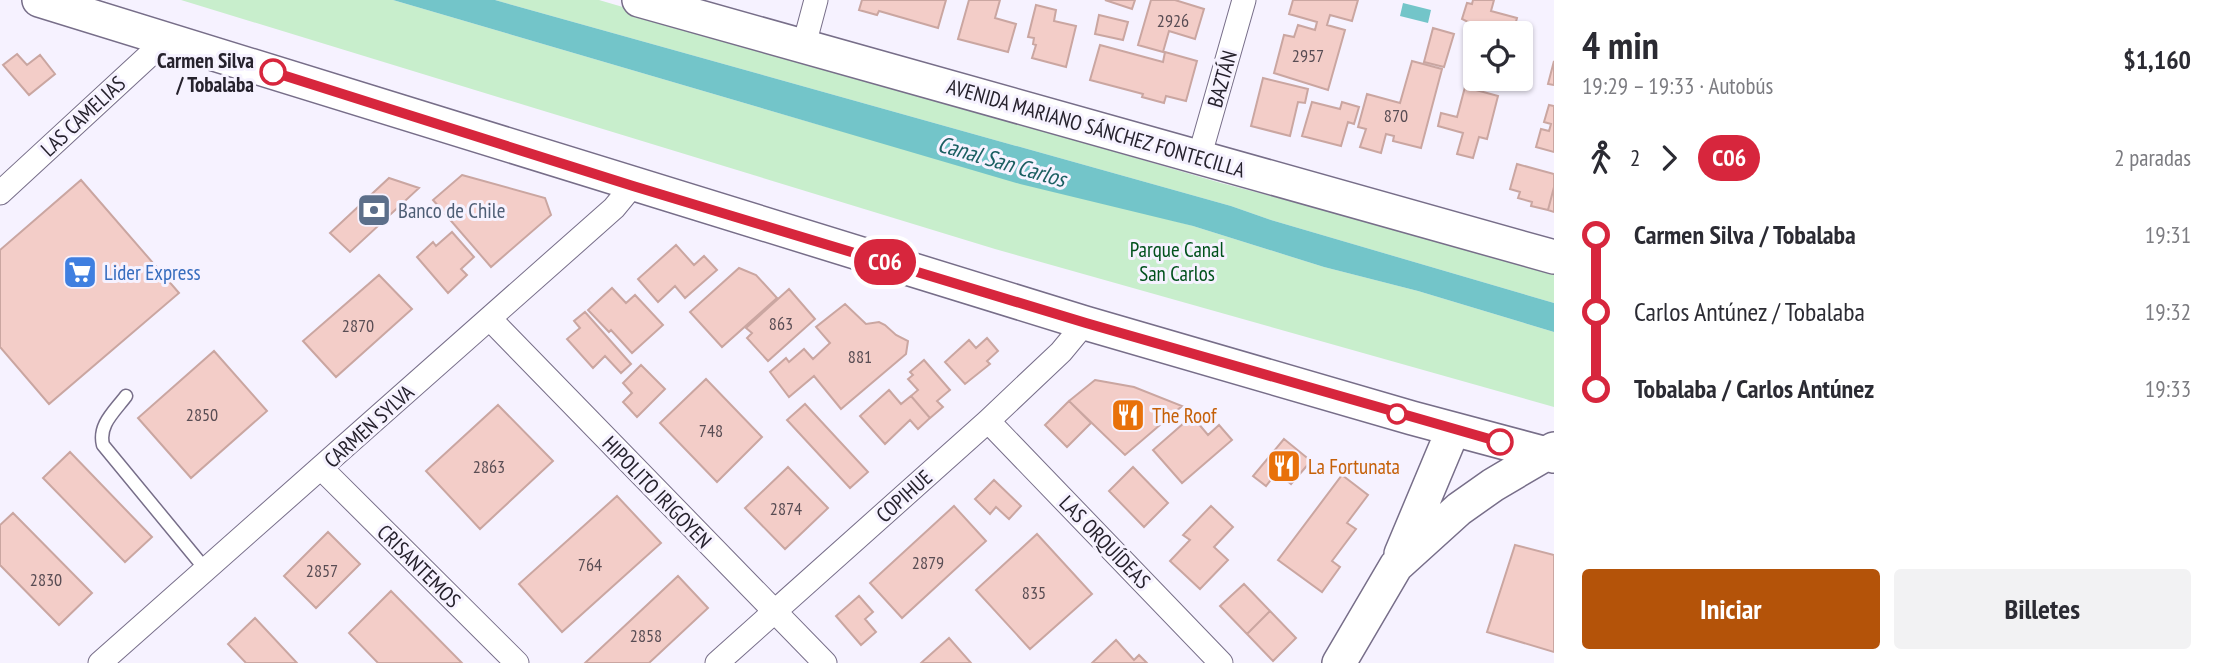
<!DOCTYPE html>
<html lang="es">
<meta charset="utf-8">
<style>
:root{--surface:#fff;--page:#f2f2f3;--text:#2b2b33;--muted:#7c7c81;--accent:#b45309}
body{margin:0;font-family:"PT Sans Narrow",sans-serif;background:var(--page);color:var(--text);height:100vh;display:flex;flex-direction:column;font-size:26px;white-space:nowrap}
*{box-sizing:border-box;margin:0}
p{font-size:23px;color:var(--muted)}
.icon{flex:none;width:38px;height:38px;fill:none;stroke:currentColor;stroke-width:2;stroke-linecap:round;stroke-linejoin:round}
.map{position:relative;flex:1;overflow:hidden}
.panel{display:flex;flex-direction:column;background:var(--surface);width:665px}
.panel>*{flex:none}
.badge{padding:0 14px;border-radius:23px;font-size:24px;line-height:46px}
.fabs{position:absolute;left:1463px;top:21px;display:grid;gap:14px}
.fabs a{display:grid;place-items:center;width:70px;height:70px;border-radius:7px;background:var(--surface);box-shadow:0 2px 5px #0004;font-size:35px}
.map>.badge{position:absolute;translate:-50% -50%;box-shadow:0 0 0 4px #fff}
.legs{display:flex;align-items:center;gap:10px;height:77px;padding:0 28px;font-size:23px}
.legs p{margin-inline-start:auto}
.overview{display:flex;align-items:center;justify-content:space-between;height:119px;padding:0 28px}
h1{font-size:38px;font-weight:700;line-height:52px}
.cta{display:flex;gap:14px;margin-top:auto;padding:14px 28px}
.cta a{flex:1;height:80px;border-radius:7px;background:var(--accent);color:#fff;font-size:28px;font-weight:700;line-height:80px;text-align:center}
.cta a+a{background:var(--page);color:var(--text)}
ul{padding:0 28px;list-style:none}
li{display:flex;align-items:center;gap:24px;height:77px;font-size:26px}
li i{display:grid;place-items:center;width:10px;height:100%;margin:0 9px;background:currentColor}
li i::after{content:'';width:18px;height:18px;margin:-9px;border:5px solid;border-radius:50%;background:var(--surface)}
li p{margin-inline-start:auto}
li:first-child i{background:linear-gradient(#0000 50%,currentColor 0)}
li:last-child i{background:linear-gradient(currentColor 50%,#0000 0)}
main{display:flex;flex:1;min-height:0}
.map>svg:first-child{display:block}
.green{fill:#c8eecc}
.water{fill:#73c5c9}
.building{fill:#f3cdc8;stroke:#caa6a1;stroke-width:2}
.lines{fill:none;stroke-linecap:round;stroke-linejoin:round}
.lane-casing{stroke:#776e89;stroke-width:15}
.street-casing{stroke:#776e89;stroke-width:25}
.secondary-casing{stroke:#776e89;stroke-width:36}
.lane{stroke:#fff;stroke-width:12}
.street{stroke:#fff;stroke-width:23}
.secondary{stroke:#fff;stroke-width:33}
.line-1-casing{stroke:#fff;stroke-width:16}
.line-1{stroke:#d7263d;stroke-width:10}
.stop-1-dot{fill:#fff;stroke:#d7263d;stroke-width:3.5}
.labels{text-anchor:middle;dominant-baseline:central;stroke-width:6;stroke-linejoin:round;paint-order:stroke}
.number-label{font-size:18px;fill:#594d54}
.stop-label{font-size:21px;font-weight:bold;fill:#26222d;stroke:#f6f2ff;text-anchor:end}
.street-label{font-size:21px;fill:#26222d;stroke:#f6f2ff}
.service-label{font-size:21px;fill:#4e5e75;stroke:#f6f2ff;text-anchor:start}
.park-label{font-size:21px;fill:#01511c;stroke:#f6f2ff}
.shop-label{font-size:21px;fill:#366cbe;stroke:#f6f2ff;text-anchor:start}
.food-label{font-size:21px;fill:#c56008;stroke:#f6f2ff;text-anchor:start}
.water-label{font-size:23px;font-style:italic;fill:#1b5f62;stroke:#f6f2ff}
</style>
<main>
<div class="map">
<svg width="1554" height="663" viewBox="0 0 1554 663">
<rect width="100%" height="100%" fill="#f6f2ff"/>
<path class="green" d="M181,0H393L823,126L1193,226L1324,267L1418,291L1554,332V407L995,249Z
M495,0H599L1221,183L1554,269V303L1271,220L1231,206Z"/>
<path class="water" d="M393,0H495L1231,206L1271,220L1554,303V332L1418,291L1324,267L1193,226L1020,184Z
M1403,3L1431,10L1428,23L1400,16Z"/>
<path class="building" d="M862,0H946L938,28L879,11L877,15L859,10Z
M969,0H1000L995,18L1016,24L1008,52L958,39Z
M1105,0H1135L1132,9Z
M1151,0H1175L1204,9L1195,39L1169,31L1163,52L1138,45Z
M1293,0H1358L1352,21L1330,15L1327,25L1345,30L1328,90L1274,73L1284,35L1294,37L1298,25L1315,30L1317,22L1289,14Z
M1473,0H1494L1491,11L1517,18L1513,33L1505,31L1500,33L1482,26L1480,28L1462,19L1467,3L1472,4Z
M1036,5L1056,10L1054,21L1076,26L1066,67L1032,58L1036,45L1033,44L1034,38L1028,37Z
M1099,15L1128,22L1123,40L1095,34Z
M1433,28L1454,34L1444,67L1424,62Z
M1100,45L1163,62L1165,52L1197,61L1186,101L1166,96L1164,103L1142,97L1143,94L1090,80Z
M17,54L27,65L40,55L55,74L29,95L3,65Z
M1412,61L1442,69L1421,148L1393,141L1394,136L1386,134L1381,153L1360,147L1366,129L1358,127L1367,94L1400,103Z
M1554,61V85L1548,84Z
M1263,78L1308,89L1305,103L1298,102L1290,136L1251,126Z
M1465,87L1498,96L1487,139L1479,137L1473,158L1457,154L1463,133L1438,126L1441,113L1457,117Z
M1312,102L1340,109L1342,102L1359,107L1354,124L1348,122L1341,146L1302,136Z
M1549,105L1554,106V152L1536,147L1541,129L1549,131L1551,124L1544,122Z
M1517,164L1554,174V187L1548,210L1531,206L1532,202L1518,198L1520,192L1510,189Z
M462,175L545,198L551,215L491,267L433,200Z
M389,178L419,188L350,252L330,233Z
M81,180L179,293L49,404L0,347V250Z
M1554,187V212L1548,210Z
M452,232L474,257L461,269L467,275L448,293L417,257L433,242L436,246Z
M676,245L694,265L704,256L717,270L685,298L675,286L658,302L638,279Z
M739,268L756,275L777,298L722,347L690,312Z
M379,275L412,309L336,377L303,341Z
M612,288L626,303L635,295L663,325L632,353L611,330L609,332L588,310Z
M789,289L815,319L768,361L747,338L752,333L746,328Z
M845,304L866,324L879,322L885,325L896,335L908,341L906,354L841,409L814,376L789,397L770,372L786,358L789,362L804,349L813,359L830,343L816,327Z
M585,312L631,364L621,373L605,356L593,368L567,339L580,328L574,321Z
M987,338L998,351L987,361L990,364L965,384L945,362L969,340L976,348Z
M214,351L267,411L191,478L138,418Z
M924,360L950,390L937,401L943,407L930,418L911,396L918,390L908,379L913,375L910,372Z
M641,365L665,389L637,417L623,402L632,393L623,383Z
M706,379L762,437L717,482L660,423Z
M1095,380L1134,387L1182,406L1125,455L1069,401Z
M889,390L901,404L911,396L930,418L918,429L910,420L885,444L860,416Z
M1069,401L1091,423L1067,447L1045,425Z
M805,404L868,472L850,488L787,420Z
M498,405L553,461L480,529L426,471Z
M1192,416L1208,435L1219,425L1232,440L1182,483L1153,450Z
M1284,439L1311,461L1291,484L1277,472L1266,486L1253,476Z
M70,452L152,537L125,562L43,478Z
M788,467L828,508L785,549L745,508Z
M1133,467L1168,503L1144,527L1109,491Z
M1342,475L1368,495L1347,523L1356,529L1332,561L1340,567L1322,592L1278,560Z
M994,480L1021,506L1009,519L996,507L990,514L975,499Z
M617,496L661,543L562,632L519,584Z
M954,506L986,541L902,618L870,583Z
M1211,506L1233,527L1214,547L1228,560L1200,589L1170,561L1190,540L1183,535Z
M13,513L92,593L59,625L0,565V525Z
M328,532L360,564L316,608L284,576Z
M1037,534L1092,594L1030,649L976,590Z
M1515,545L1554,555V652L1487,632Z
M678,576L708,608L649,663H585Z
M1244,584L1270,611L1247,634L1220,606Z
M391,591L462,663H378L349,633Z
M859,596L873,612L865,619L876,632L861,645L836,616Z
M1270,611L1296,638L1273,661L1247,634Z
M255,618L297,663H246L228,644Z
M949,638L971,663H921Z
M1116,640L1134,660L1139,655L1147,663H1092Z"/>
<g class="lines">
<g class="lane-casing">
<path id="lane" d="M126,396C114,412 98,425 103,445L206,570"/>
</g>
<g class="street-casing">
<path id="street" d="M804,45L816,0
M1199,158L1244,0
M0,193L167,39
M490,319L825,663
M988,421L1221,663
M321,468L517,663
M100,663L614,208L633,185
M717,663L988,421L1061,352L1085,323"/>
</g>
<g class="secondary-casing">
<path id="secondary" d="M39,0L1085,323L1412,418L1554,456
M639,0L1554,257
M1401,554L1453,430
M1339,663L1396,566L1459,509L1493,485L1554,449"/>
</g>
<use href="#lane" class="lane"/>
<use href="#street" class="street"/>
<use href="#secondary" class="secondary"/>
</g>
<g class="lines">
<g class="line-1-casing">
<path id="line-1" d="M273,72L633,186L1086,323L1500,442"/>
</g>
<use href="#line-1" class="line-1"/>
</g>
<defs>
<g id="bank-square" transform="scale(1.75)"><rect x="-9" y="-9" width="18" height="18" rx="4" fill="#5c6f8a" stroke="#f6f2ff"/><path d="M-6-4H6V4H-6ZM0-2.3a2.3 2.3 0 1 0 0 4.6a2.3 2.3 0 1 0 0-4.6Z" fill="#fff"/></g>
<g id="supermarket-square" transform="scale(1.75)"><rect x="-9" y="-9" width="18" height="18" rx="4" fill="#3f7fe0" stroke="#f6f2ff"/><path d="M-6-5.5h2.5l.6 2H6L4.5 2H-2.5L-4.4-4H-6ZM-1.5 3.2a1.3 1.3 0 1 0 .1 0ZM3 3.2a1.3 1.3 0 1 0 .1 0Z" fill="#fff"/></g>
<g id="restaurant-square" transform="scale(1.75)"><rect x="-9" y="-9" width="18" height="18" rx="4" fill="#e8710a" stroke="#f6f2ff"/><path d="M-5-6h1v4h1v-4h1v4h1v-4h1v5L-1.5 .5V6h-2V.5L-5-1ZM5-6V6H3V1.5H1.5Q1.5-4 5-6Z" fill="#fff"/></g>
</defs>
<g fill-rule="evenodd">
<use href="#bank-square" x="374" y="210"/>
<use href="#supermarket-square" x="80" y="272"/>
<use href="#restaurant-square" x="1128" y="415"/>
<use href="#restaurant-square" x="1284" y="466"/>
</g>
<g class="stop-1-dot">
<circle cx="273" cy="72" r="12"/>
<circle cx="1397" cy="414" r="9"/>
<circle cx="1500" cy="442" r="12"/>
</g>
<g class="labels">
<g class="number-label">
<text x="1173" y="20">2926</text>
<text x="1308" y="55">2957</text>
<text x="1396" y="115">870</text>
<text x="781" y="323">863</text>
<text x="358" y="325">2870</text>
<text x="860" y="356">881</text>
<text x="202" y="414">2850</text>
<text x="711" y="430">748</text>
<text x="489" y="466">2863</text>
<text x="786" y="508">2874</text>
<text x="928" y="562">2879</text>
<text x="590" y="564">764</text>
<text x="322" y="570">2857</text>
<text x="46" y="579">2830</text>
<text x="1034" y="592">835</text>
<text x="646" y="635">2858</text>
</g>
<g class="stop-label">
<text x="254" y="60">Carmen Silva<tspan x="254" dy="24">/ Tobalaba</tspan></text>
</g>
<g class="street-label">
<text transform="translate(1222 79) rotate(-74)">BAZTÁN</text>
<text transform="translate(83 116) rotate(-43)">LAS CAMELIAS</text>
<text transform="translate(1096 128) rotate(16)">AVENIDA MARIANO SÁNCHEZ FONTECILLA</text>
<text transform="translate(369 426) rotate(-42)">CARMEN SYLVA</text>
<text transform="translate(657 492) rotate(46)">HIPOLITO IRIGOYEN</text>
<text transform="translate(904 496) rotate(-42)">COPIHUE</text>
<text transform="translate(1105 542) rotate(46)">LAS ORQUÍDEAS</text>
<text transform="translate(419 566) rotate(45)">CRISANTEMOS</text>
</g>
<g class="service-label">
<text x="398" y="210">Banco de Chile</text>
</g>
<g class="park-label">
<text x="1177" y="249">Parque Canal<tspan x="1177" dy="24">San Carlos</tspan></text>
</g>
<g class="shop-label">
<text x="104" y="272">Lider Express</text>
</g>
<g class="food-label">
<text x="1152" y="415">The Roof</text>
<text x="1308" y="466">La Fortunata</text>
</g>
<g class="water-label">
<text transform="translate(1002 161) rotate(16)">Canal San Carlos</text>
</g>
</g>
</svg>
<div class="fabs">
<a><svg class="icon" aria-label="locate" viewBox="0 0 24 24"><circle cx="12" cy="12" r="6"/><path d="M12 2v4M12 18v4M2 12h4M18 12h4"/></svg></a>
</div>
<b class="badge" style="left:885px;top:262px;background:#d7263d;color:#fff">C06</b>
</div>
<section class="panel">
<div class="overview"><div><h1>4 min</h1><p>19:29 – 19:33 · Autobús</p></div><b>$1,160</b></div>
<div class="legs"><svg class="icon" aria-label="walk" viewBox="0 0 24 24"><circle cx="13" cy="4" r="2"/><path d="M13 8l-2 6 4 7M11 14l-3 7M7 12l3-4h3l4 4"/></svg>2<svg class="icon" aria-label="forward" viewBox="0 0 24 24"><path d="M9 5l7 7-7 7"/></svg><b class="badge" style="background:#d7263d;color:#fff">C06</b><p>2 paradas</p></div>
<ul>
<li><i style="color:#d7263d"></i><b>Carmen Silva / Tobalaba</b><p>19:31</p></li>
<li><i style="color:#d7263d"></i><span>Carlos Antúnez / Tobalaba</span><p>19:32</p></li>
<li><i style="color:#d7263d"></i><b>Tobalaba / Carlos Antúnez</b><p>19:33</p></li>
</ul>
<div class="cta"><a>Iniciar</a><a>Billetes</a></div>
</section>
</main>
